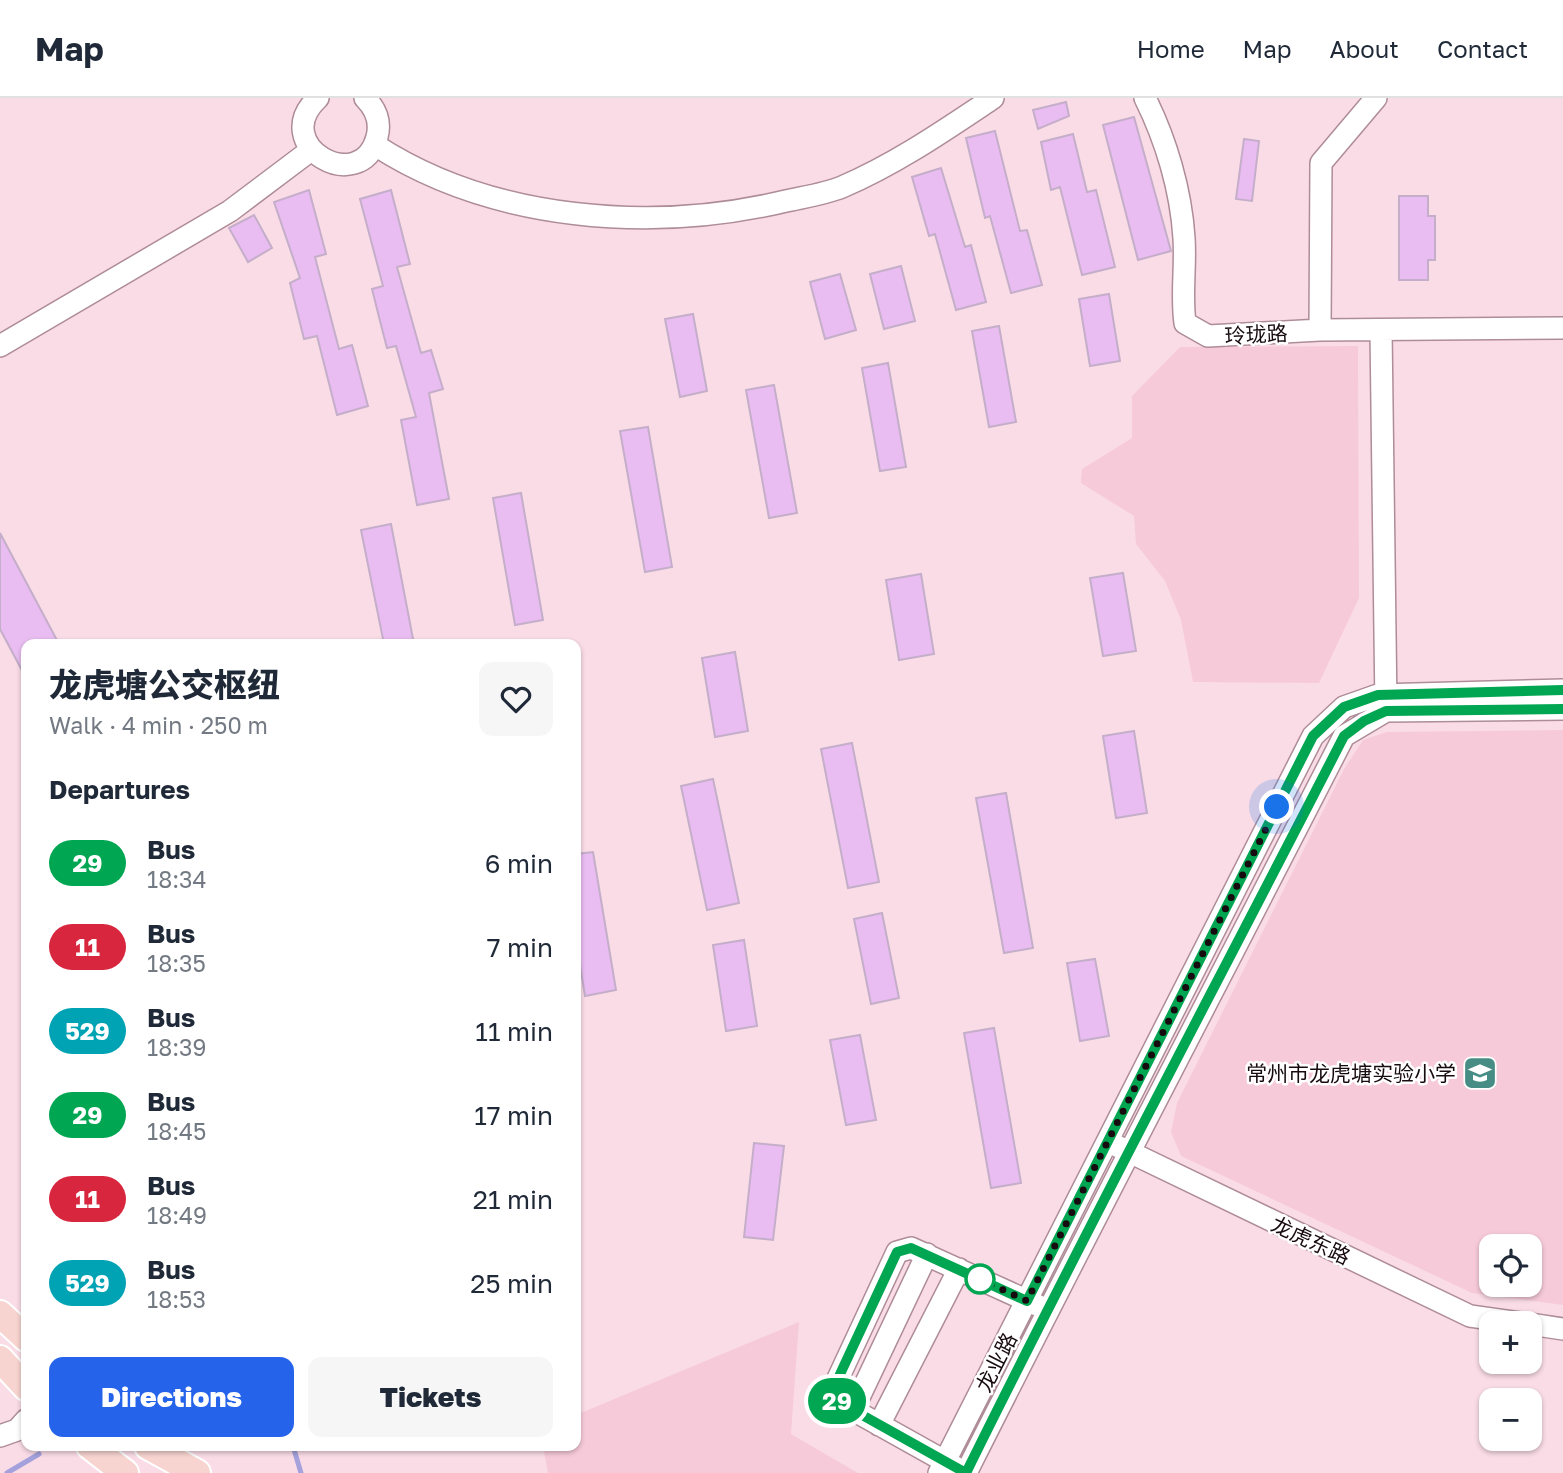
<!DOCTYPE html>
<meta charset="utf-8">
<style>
:root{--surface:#fff;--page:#f6f6f7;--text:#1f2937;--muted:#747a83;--line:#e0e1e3;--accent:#2563eb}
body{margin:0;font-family:"Golos Text","Noto Sans SC",sans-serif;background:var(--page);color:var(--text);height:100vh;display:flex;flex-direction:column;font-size:26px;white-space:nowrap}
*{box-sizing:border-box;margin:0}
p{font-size:23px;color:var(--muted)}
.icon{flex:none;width:38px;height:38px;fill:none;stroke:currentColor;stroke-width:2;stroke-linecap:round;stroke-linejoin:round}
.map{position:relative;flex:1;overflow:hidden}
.side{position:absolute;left:21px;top:541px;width:560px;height:812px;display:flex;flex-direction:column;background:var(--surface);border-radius:14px;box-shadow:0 2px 5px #0004}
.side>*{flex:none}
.badge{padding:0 14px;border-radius:23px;font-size:24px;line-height:46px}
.fabs{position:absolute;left:1479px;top:1136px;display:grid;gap:14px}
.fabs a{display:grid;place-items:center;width:63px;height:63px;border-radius:14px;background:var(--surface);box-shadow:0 2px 5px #0004;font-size:35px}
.you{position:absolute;width:35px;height:35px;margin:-18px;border:5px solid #fff;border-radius:50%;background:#1a73e8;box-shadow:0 0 0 10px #1a73e833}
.map>.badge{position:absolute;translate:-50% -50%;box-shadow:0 0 0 4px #fff}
h2{padding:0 28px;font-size:26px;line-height:63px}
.round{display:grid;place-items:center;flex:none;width:74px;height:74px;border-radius:14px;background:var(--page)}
.head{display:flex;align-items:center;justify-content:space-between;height:119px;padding:0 28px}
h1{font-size:33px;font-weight:800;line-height:52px}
.cta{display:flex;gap:14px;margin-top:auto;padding:14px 28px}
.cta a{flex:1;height:80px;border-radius:14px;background:var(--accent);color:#fff;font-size:28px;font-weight:800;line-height:80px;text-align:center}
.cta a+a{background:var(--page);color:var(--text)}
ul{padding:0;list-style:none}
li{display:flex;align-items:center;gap:21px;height:84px;padding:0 28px}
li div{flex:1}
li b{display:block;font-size:26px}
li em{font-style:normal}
li .badge{min-width:77px;font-weight:700;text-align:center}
header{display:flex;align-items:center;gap:42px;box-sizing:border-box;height:98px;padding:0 35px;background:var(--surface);border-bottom:2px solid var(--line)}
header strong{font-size:33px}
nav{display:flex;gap:38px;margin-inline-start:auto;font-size:24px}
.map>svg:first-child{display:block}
.built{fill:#f7cada;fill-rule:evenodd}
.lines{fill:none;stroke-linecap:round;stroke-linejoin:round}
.stream{stroke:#a5a1dc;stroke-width:5}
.building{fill:#e9bdf1;stroke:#c5aec9;stroke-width:2}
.minor-casing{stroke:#ae8c98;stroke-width:24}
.major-casing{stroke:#fff;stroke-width:30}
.minor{stroke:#fff;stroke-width:21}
.major{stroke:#f7d4cf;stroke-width:26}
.line-casing{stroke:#fff;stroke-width:16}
.line{stroke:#00a651;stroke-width:10}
.walk{stroke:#170b0f;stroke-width:7;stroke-dasharray:0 12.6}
.stop-dot{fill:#fff;stroke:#00a651;stroke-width:3.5}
.labels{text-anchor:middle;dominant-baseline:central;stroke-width:5;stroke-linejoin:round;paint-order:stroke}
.street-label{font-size:21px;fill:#170b0f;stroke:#fff}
.poi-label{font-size:21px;fill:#170b0f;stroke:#fff;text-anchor:end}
</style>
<header>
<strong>Map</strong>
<nav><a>Home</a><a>Map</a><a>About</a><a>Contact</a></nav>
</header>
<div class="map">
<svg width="1563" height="1375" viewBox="0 0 1563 1375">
<rect width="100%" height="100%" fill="#fadce7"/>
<path class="built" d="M1358,248L1359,500L1319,585L1193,584L1181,522L1165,483L1136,446L1134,418L1081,385L1082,371L1132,340V298L1180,249Z
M1563,632V1207L1472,1195L1181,1058L1171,1034L1177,1005L1344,671L1363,642L1387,634ZM1530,1148V1186H1491V1148Z
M799,1224L791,1336L858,1375H548L543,1348H576V1317Z"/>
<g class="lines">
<path class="stream" d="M293,1348L301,1375
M7,1375L39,1356"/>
</g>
<path class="building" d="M1066,4L1069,18L1038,31L1033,12Z
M1134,19L1171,153L1138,162L1103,27Z
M995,33L1020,133L1027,132L1042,187L1011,195L990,118L985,120L966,40Z
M1073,36L1087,94L1096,92L1115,169L1082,177L1060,89L1051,92L1041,44Z
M1244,41L1259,43L1252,103L1236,101Z
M941,70L965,149L971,147L986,204L956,212L935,136L929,138L912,79Z
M309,92L326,156L315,159L339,251L352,247L368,308L337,317L317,238L304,241L290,185L300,180L274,104Z
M391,92L410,166L397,169L421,255L431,252L443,291L429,295L449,401L417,407L401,322L416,319L396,248L387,250L380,223L372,191L383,188L360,101Z
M1399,98H1428V118H1435V162H1428V182H1399Z
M254,117L272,150L248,164L229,130Z
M901,168L915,223L884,231L870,176Z
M840,176L856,232L825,241L810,184Z
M1109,196L1120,263L1090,268L1079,201Z
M693,216L707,293L680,299L665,221Z
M999,228L1016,324L989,329L972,233Z
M888,265L906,369L880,373L862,270Z
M774,287L797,415L769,420L746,292Z
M648,329L672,469L645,474L620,333Z
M521,395L543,522L515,527L493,400Z
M391,426L414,546H384L361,432Z
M0,435L59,546H26V580L0,531Z
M1123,475L1136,553L1103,558L1090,480Z
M921,476L934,556L899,562L886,482Z
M735,554L748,633L715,639L702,560Z
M1134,633L1147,715L1116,720L1103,638Z
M852,645L879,784L848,790L821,651Z
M713,681L739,805L707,812L681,688Z
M1006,695L1033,850L1004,855L976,700Z
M593,754L616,892L585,898L576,842V756Z
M882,815L899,900L871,906L854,821Z
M744,842L757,928L726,933L713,847Z
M1095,861L1109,938L1080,943L1067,865Z
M994,930L1021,1085L991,1090L964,935Z
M860,937L876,1022L846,1027L830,942Z
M754,1045L784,1048L773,1142L744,1139Z"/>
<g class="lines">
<g class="minor-casing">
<path id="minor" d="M318,0C267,47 361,100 377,39C381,24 376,11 365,0
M1145,0C1166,42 1181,92 1184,140C1186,169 1181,196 1185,225L1208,238L1320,232L1563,230
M375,47C492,123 652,135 786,103C804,99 825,96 842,89C896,66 945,32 993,0
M1320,232L1321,65L1376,0
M1381,232L1386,611
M0,248L230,113L311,52
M1117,1048L1470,1218L1520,1225
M1530,1226L1563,1231
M853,1312L927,1156
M879,1327L959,1171
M0,1338L17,1332L26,1322
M955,1369L837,1303L835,1287L897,1154L911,1150L1039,1208
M939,1375L1313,638L1344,609L1378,597L1563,592
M966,1375C1090,1128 1218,884 1344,638L1386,613L1563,611"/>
</g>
<g class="major-casing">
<path id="major" d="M0,1216L26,1240
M0,1261L26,1289
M90,1348L125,1375
M148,1348L197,1375"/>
</g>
<use href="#minor" class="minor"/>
<use href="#major" class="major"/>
</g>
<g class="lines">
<g class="line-casing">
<path id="line" d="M1563,592L1378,597L1344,609L1313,638L1027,1203L911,1150L897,1154L835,1287L837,1303L966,1375C1088,1127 1218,884 1344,638L1364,623L1386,613L1563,611"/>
</g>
<use href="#line" class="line"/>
<path class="walk" d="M980,1181L1027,1203L1277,709"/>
</g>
<defs>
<g id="school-square" transform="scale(1.75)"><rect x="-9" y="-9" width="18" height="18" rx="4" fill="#478d85" stroke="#fff"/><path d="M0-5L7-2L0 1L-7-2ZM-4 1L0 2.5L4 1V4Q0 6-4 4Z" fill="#fff"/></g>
</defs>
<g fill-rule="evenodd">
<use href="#school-square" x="1480" y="975"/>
</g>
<circle class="stop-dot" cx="980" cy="1181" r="14"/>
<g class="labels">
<g class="street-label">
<text transform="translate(1256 236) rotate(-3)">玲珑路</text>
<text transform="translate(1311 1142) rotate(25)">龙虎东路</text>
<text transform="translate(996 1264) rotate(-63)">龙业路</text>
</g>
<g class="poi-label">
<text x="1456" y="975">常州市龙虎塘实验小学</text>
</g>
</g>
</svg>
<div class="fabs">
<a><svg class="icon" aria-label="locate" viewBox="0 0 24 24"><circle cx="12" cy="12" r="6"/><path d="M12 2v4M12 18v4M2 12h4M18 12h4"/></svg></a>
<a>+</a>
<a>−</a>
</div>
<div class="you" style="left:1277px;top:709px"></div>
<b class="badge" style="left:837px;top:1303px;background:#00a651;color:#fff">29</b>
<section class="side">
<div class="head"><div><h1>龙虎塘公交枢纽</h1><p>Walk · 4 min · 250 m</p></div><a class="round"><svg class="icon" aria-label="heart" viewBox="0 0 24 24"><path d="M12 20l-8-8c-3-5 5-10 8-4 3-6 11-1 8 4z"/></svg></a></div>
<h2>Departures</h2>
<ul>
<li><span class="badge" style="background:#00a651;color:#fff">29</span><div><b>Bus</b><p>18:34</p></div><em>6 min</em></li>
<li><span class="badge" style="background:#d7263d;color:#fff">11</span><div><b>Bus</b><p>18:35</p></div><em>7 min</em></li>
<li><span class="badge" style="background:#00a3b4;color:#fff">529</span><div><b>Bus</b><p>18:39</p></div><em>11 min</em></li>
<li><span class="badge" style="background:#00a651;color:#fff">29</span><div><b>Bus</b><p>18:45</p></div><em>17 min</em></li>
<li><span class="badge" style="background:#d7263d;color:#fff">11</span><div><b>Bus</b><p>18:49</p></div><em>21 min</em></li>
<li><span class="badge" style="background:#00a3b4;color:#fff">529</span><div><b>Bus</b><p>18:53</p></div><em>25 min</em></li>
</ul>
<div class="cta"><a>Directions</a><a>Tickets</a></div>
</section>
</div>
